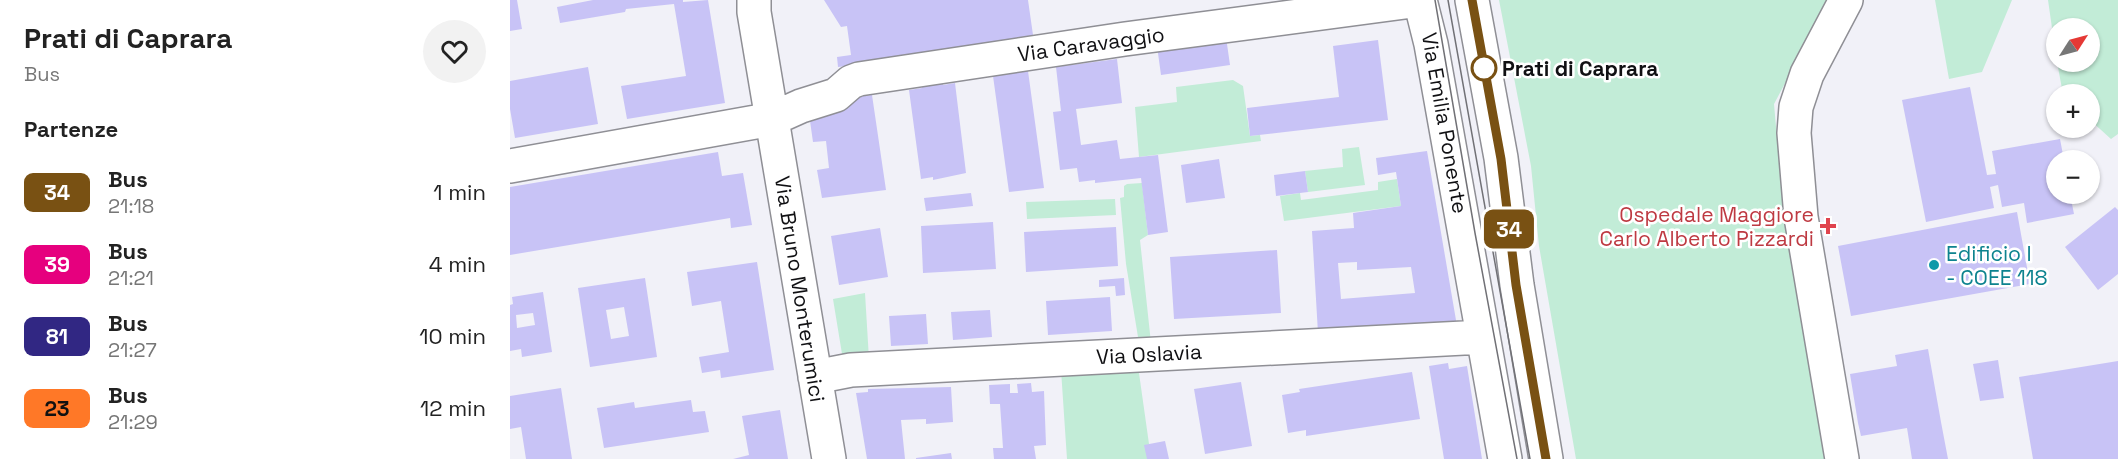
<!DOCTYPE html>
<html lang="it">
<meta charset="utf-8">
<style>
:root{--surface:#fff;--page:#f2f2f2;--text:#222;--muted:#767676}
body{margin:0;font-family:"Space Grotesk",sans-serif;background:var(--page);color:var(--text);height:100vh;display:flex;flex-direction:column;font-size:22px;white-space:nowrap}
*{box-sizing:border-box;margin:0}
p{font-size:20px;color:var(--muted)}
.icon{flex:none;width:33px;height:33px;fill:none;stroke:currentColor;stroke-width:2;stroke-linecap:round;stroke-linejoin:round}
.map{position:relative;flex:1;overflow:hidden}
.details{display:flex;flex-direction:column;background:var(--surface);width:510px}
.details>*{flex:none}
.badge{padding:0 12px;border-radius:9px;font-size:21px;line-height:39px}
.needle{width:39px;rotate:54deg}
.buttons{position:absolute;left:1536px;top:18px;display:grid;gap:12px}
.buttons a{display:grid;place-items:center;width:54px;height:54px;border-radius:50%;background:var(--surface);box-shadow:0 2px 4px #0004;font-size:30px}
.map>.badge{position:absolute;translate:-50% -50%;box-shadow:0 0 0 3px #fff}
h2{padding:0 24px;font-size:22px;line-height:54px}
.round{display:grid;place-items:center;flex:none;width:63px;height:63px;border-radius:32px;background:var(--page)}
.head{display:flex;align-items:center;justify-content:space-between;height:102px;padding:0 24px}
h1{font-size:28px;font-weight:800;line-height:45px}
ul{padding:0;list-style:none}
li{display:flex;align-items:center;gap:18px;height:72px;padding:0 24px}
li div{flex:1}
li b{display:block;font-size:22px}
li em{font-style:normal}
li .badge{min-width:66px;font-weight:700;text-align:center}
main{display:flex;flex:1;min-height:0}
.map>svg:first-child{display:block}
.green{fill:#c2ecd7}
.building{fill:#c8c3f6;fill-rule:evenodd}
.lines{fill:none;stroke-linecap:round;stroke-linejoin:round}
.minor-casing{stroke:#8f8f95;stroke-width:36}
.major-casing{stroke:#8f8f95;stroke-width:36}
.minor{stroke:#fff;stroke-width:33}
.major{stroke:#fff;stroke-width:33}
.tram{stroke:#717176;stroke-width:1.5}
.line-casing{stroke:#fff;stroke-width:14}
.line{stroke:#795113;stroke-width:9}
.stop-dot{fill:#fff;stroke:#795113;stroke-width:3}
.health-dot{fill:#e0444e;stroke:#fff;stroke-width:2}
.culture-dot{fill:#0f9aa8;stroke:#fff;stroke-width:2}
.labels{text-anchor:middle;dominant-baseline:central;stroke-width:5;stroke-linejoin:round;paint-order:stroke}
.street-label{font-size:21px;fill:#101013;stroke:#fff}
.stop-label{font-size:21px;font-weight:bold;fill:#101013;stroke:#fff;text-anchor:start}
.health-label{font-size:21px;fill:#be3a42;stroke:#fff;text-anchor:end}
.culture-label{font-size:21px;fill:#0d838f;stroke:#fff;text-anchor:start}
</style>
<main>
<section class="details">
<div class="head"><div><h1>Prati di Caprara</h1><p>Bus</p></div><a class="round"><svg class="icon" aria-label="heart" viewBox="0 0 24 24"><path d="M12 20l-8-8c-3-5 5-10 8-4 3-6 11-1 8 4z"/></svg></a></div>
<h2>Partenze</h2>
<ul>
<li><span class="badge" style="background:#795113;color:#fff">34</span><div><b>Bus</b><p>21:18</p></div><em>1 min</em></li>
<li><span class="badge" style="background:#e6007e;color:#fff">39</span><div><b>Bus</b><p>21:21</p></div><em>4 min</em></li>
<li><span class="badge" style="background:#312783;color:#fff">81</span><div><b>Bus</b><p>21:27</p></div><em>10 min</em></li>
<li><span class="badge" style="background:#ff7827;color:#111">23</span><div><b>Bus</b><p>21:29</p></div><em>12 min</em></li>
</ul>
</section>
<div class="map">
<svg width="1608" height="459" viewBox="0 0 1608 459">
<rect width="100%" height="100%" fill="#f1f1f8"/>
<path class="green" d="M989,0H1319L1264,104L1267,138L1319,459H1066L1029,246L1021,166Z
M1425,0H1502L1472,72L1439,79Z
M1538,0H1608V134L1601,139L1580,120V94H1553L1547,62H1580V28H1546V56Z
M723,80L733,86L740,136L750,135L751,141L629,157L625,107L667,102L666,87Z
M849,147L855,185L798,192L795,171L833,167L832,149Z
M887,179L891,206L774,221L770,196L790,193L791,200L868,190V182Z
M632,183L638,235L630,240L641,343H629L616,264L610,198L614,197V186L617,184Z
M605,199L606,215L517,219L516,202Z
M355,293L359,359L333,360L323,299Z
M628,366L639,444L637,459H557L551,370Z"/>
<path class="building" d="M0,0H7L12,29L0,31Z
M83,0H173V2L198,0L215,103L117,119L111,86L176,76L164,4L116,9L115,12L50,23L47,7Z
M314,0H518L524,42L328,67L327,57L341,55L337,26L331,27Z
M716,37L720,65L651,75L647,46Z
M868,40L878,120L740,136L737,108L829,97L823,46Z
M607,59L612,103L566,109L571,145L607,140L610,159L648,155L658,232L638,235L631,178L585,183V180L569,182L567,168L550,170L543,112L551,111L546,67Z
M78,67L88,124L5,138L0,109V81Z
M518,71L534,188L499,192L483,76Z
M433,83V85L445,83L456,173L423,180V177L411,179L399,90L412,88L411,85Z
M1460,87L1477,175L1486,174L1482,151L1550,139L1554,160H1546V194H1560L1564,214L1517,223L1514,203L1492,207L1488,185L1480,187L1484,208L1416,222L1392,100Z
M362,95L376,190L312,198L307,170L319,168L316,141L303,142L299,114L339,108L337,98Z
M917,151L947,326L808,333L802,231L844,228L843,213L891,206L886,172L868,175L866,158ZM847,262V270L901,267L905,293L831,299L828,263Z
M208,152L212,176L233,173L242,225L221,228L220,218L0,255V187Z
M709,159L715,198L676,203L671,165Z
M795,171L798,192L766,196L764,175Z
M461,193L463,206L416,211L414,198Z
M1605,207L1608,210V274L1588,290L1555,247Z
M1507,212L1520,284L1341,316L1328,246Z
M483,222L486,269L413,273L411,226Z
M606,227L608,266L516,272L514,232Z
M370,228L378,277L329,285L321,236Z
M767,250L771,313L664,319L660,257Z
M247,262L264,370L211,378L210,370L192,373L189,357L219,352L211,301L182,306L177,272Z
M135,278L147,357L80,367L68,288ZM114,307L119,336L101,339L96,310Z
M614,278L615,295L606,296L605,286L589,287V280Z
M33,292L42,352L12,357L11,349L0,351V305L3,304L2,297ZM23,313L25,325L7,328L6,315Z
M600,297L602,331L538,335L536,301Z
M480,310L482,337L443,340L441,312Z
M416,314L418,344L381,346L379,316Z
M1418,349L1431,422L1438,459H1402L1397,428L1351,436L1348,423L1340,374L1387,366L1385,355Z
M1488,360L1494,398L1470,401L1463,364Z
M1608,361V459H1523L1509,377Z
M938,363L939,369L957,366L972,459H934L919,366Z
M902,372L910,419L796,436V430L778,433L772,395L790,392L789,389Z
M731,382L742,446L695,454L684,389Z
M521,383L522,392L534,391L536,445L524,446L526,459H484L483,448H493L490,404H480L479,385L500,384V393H508L507,384Z
M441,387L443,422L416,424V419L391,420L395,459H357L346,393L358,392V389Z
M51,388L62,459H16L11,427L0,429V396Z
M181,400L183,412L195,411L199,432L94,448L87,408L124,402L125,408Z
M270,410L278,459H223L239,455L232,416Z
M655,441L659,459H637L634,445Z
M441,453L442,459H406V458Z"/>
<g class="lines">
<g class="minor-casing">
<path id="minor" d="M244,0V12L319,459
M910,0L921,44L995,459
M0,166L262,119L291,106L326,95L341,82L349,79L615,39L910,0
M305,377L341,370L973,337
M1332,459L1291,217L1284,133L1286,107L1297,74L1336,0"/>
</g>
<g class="major-casing">
<path id="major" d="M962,0L991,158L1007,285L1036,459"/>
</g>
<use href="#minor" class="minor"/>
<use href="#major" class="major"/>
<path class="tram" d="M925,0L965,233L1007,459
M938,0L1020,459"/>
</g>
<g class="lines">
<g class="line-casing">
<path id="line" d="M962,0L991,159L1006,285L1036,459"/>
</g>
<use href="#line" class="line"/>
</g>
<circle class="stop-dot" cx="974" cy="68" r="12"/>
<path class="health-dot" d="M1315 217h6v6h6v6h-6v6h-6v-6h-6v-6h6z"/>
<circle class="culture-dot" cx="1424" cy="265" r="6"/>
<g class="labels">
<g class="street-label">
<text transform="translate(581 44) rotate(-8)">Via Caravaggio</text>
<text transform="translate(935 123) rotate(80)">Via Emilia Ponente</text>
<text transform="translate(290 289) rotate(81)">Via Bruno Monterumici</text>
<text transform="translate(639 354) rotate(-3)">Via Oslavia</text>
</g>
<g class="stop-label">
<text x="992" y="68">Prati di Caprara</text>
</g>
<g class="health-label">
<text x="1304" y="214">Ospedale Maggiore<tspan x="1304" dy="24">Carlo Alberto Pizzardi</tspan></text>
</g>
<g class="culture-label">
<text x="1436" y="253">Edificio I<tspan x="1436" dy="24">- COEE 118</tspan></text>
</g>
</g>
</svg>
<div class="buttons">
<a><svg class="needle" viewBox="-14 -14 28 28"><path d="M0-13l5 13h-10z" fill="#e53935"/><path d="M0 13l5-13h-10z" fill="#767676"/></svg></a>
<a>+</a>
<a>−</a>
</div>
<b class="badge" style="left:999px;top:229px;background:#795113;color:#fff">34</b>
</div>
</main>
